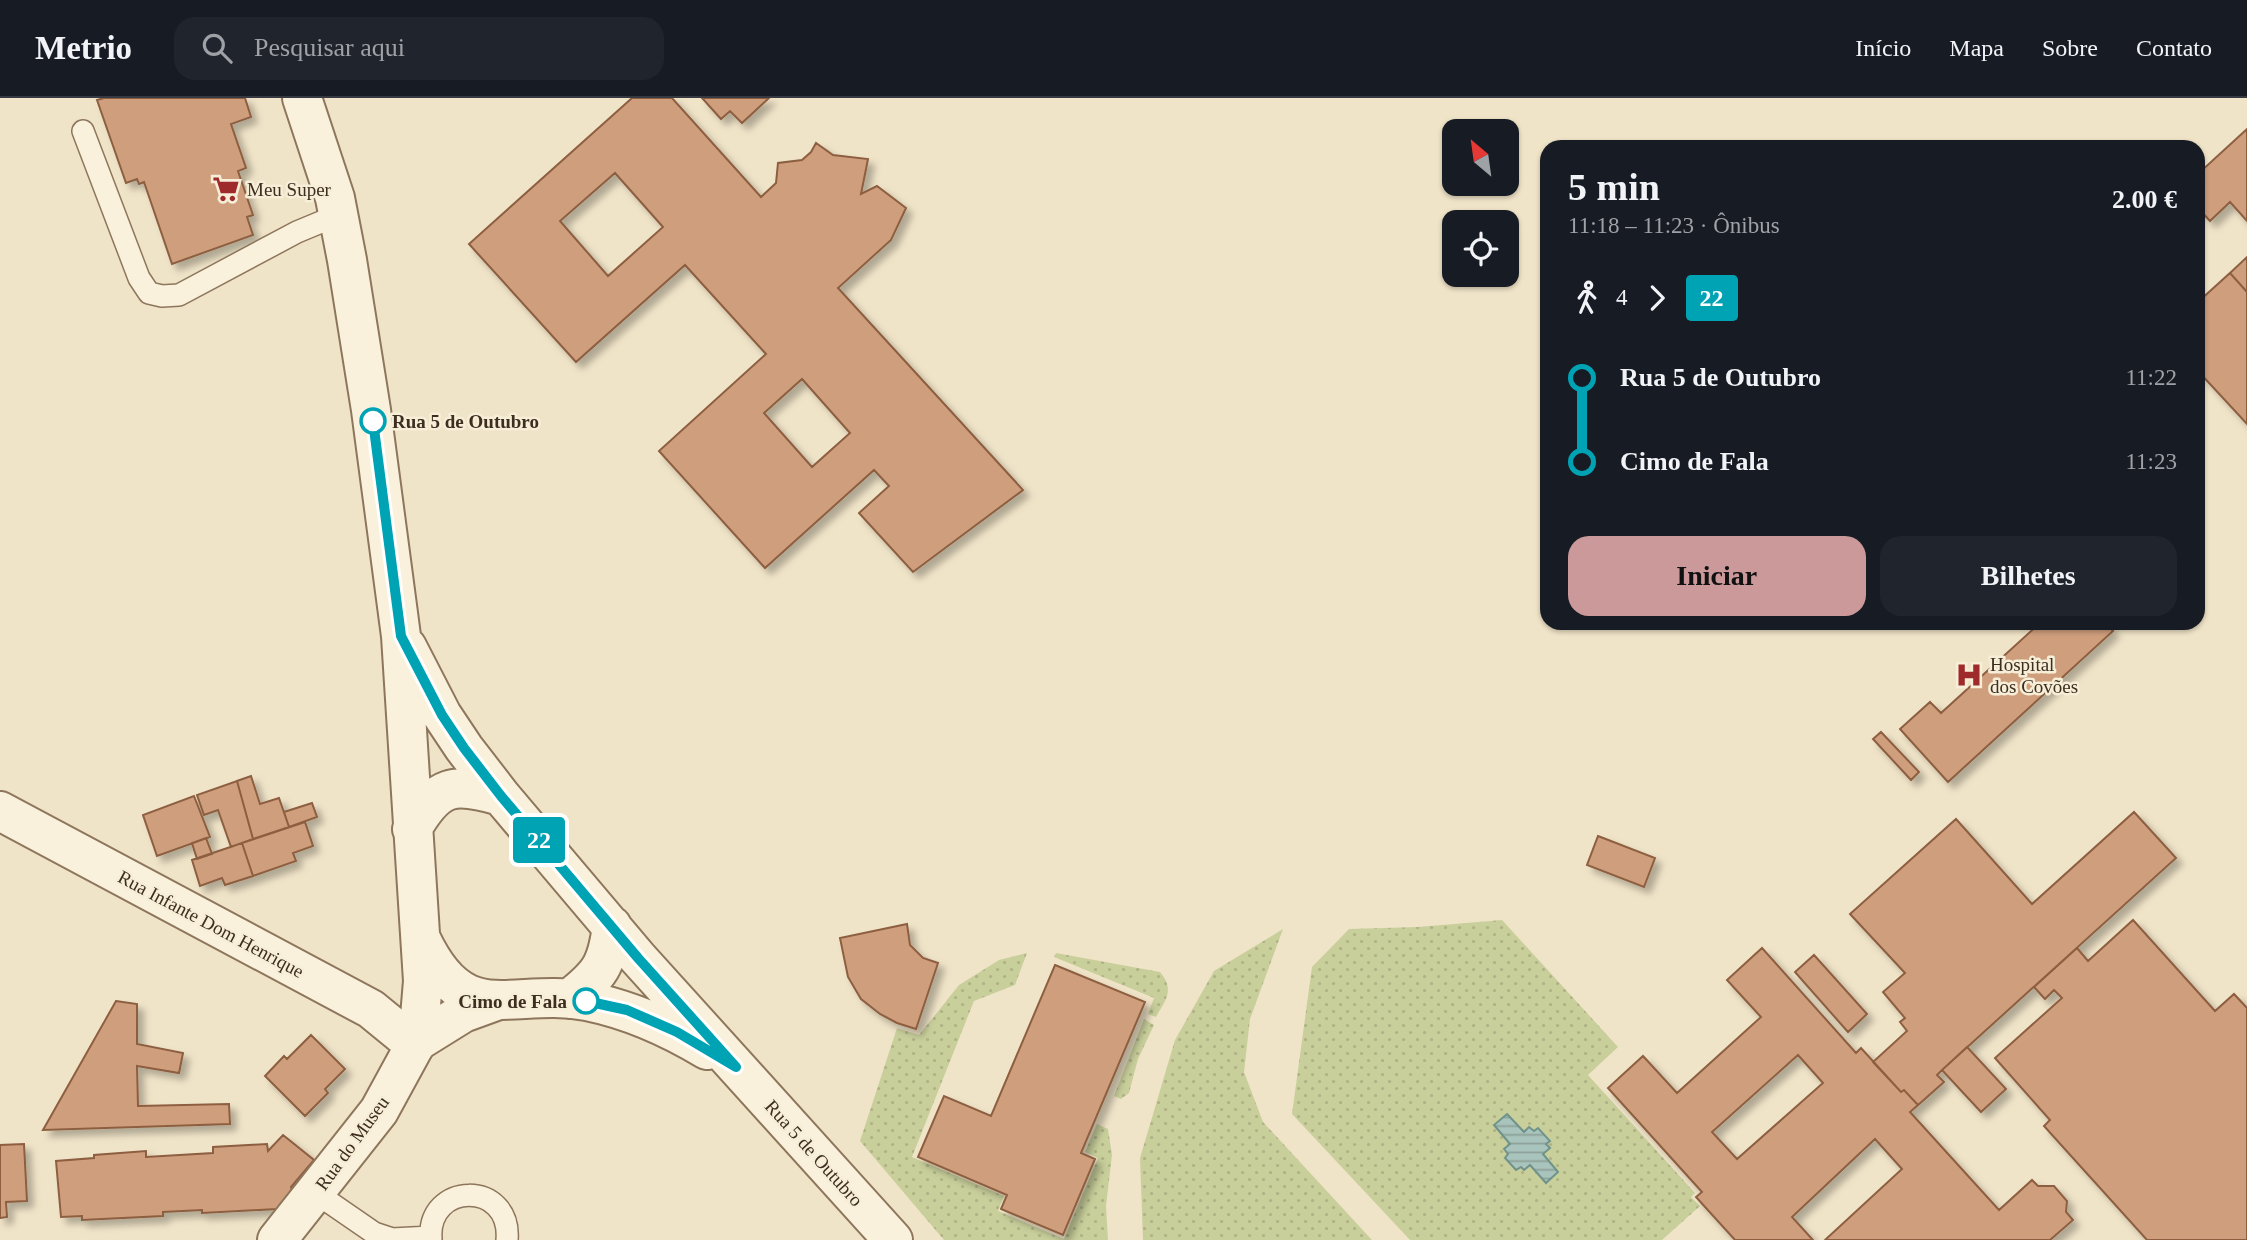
<!DOCTYPE html>
<html lang="pt">
<meta charset="utf-8">
<style>
:root{--surface:#171b24;--page:#20242c;--text:#f1f3f6;--muted:#9ea1a6;--line:#363941;--accent:#cc999b}
body{margin:0;font-family:Georgia,serif;background:var(--page);color:var(--text);height:100vh;display:flex;flex-direction:column;font-size:26px;white-space:nowrap}
*{box-sizing:border-box;margin:0}
p{font-size:23px;color:var(--muted)}
.icon{flex:none;width:38px;height:38px;fill:none;stroke:currentColor;stroke-width:2;stroke-linecap:round;stroke-linejoin:round}
.map{position:relative;flex:1;overflow:hidden}
.details{position:absolute;left:1540px;top:42px;width:665px;height:490px;display:flex;flex-direction:column;background:var(--surface);border-radius:21px;box-shadow:0 2px 5px #0004}
.details>*{flex:none}
.badge{padding:0 14px;border-radius:5px;font-size:24px;line-height:46px}
.needle{width:46px;rotate:331deg}
.fabs{position:absolute;left:1442px;top:21px;display:grid;gap:14px}
.fabs a{display:grid;place-items:center;width:77px;height:77px;border-radius:14px;background:var(--surface);box-shadow:0 2px 5px #0004;font-size:35px}
.map>.badge{position:absolute;translate:-50% -50%;box-shadow:0 0 0 4px #fff}
.legs{display:flex;align-items:center;gap:10px;height:77px;padding:0 28px;font-size:23px}
.legs p{margin-inline-start:auto}
.head{display:flex;align-items:center;justify-content:space-between;height:119px;padding:0 28px}
h1{font-size:38px;font-weight:700;line-height:52px}
.action{display:flex;gap:14px;margin-top:auto;padding:14px 28px}
.action a{flex:1;height:80px;border-radius:21px;background:var(--accent);color:#111;font-size:28px;font-weight:700;line-height:80px;text-align:center}
.action a+a{background:var(--page);color:var(--text)}
ul{padding:0 28px;list-style:none}
li{display:flex;align-items:center;gap:24px;height:84px;font-size:26px}
li i{display:grid;place-items:center;width:10px;height:100%;margin:0 9px;background:currentColor}
li i::after{content:'';width:18px;height:18px;margin:-9px;border:5px solid;border-radius:50%;background:var(--surface)}
li p{margin-inline-start:auto}
li:first-child i{background:linear-gradient(#0000 50%,currentColor 0)}
li:last-child i{background:linear-gradient(currentColor 50%,#0000 0)}
header{display:flex;align-items:center;gap:42px;box-sizing:border-box;height:98px;padding:0 35px;background:var(--surface);border-bottom:2px solid var(--line)}
header strong{font-size:33px}
nav{display:flex;gap:38px;margin-inline-start:auto;font-size:24px}
.search{width:490px;height:63px;background:var(--page);display:flex;align-items:center;gap:18px;box-sizing:border-box;padding:0 24px;border-radius:21px;color:var(--muted);font-size:26px}
.map>svg:first-child{display:block}
.grass{fill:url(#grass-dots)}
.water{fill:url(#water-rules);stroke:#6f938a;stroke-width:2}
.building{fill:#cf9f7d;stroke:#8d5f41;stroke-width:2;fill-rule:evenodd;filter:url(#shadow)}
.lines{fill:none;stroke-linecap:round;stroke-linejoin:round}
.service-casing{stroke:#8d765c;stroke-width:24}
.minor-casing{stroke:#8d765c;stroke-width:42}
.tertiary-casing{stroke:#8d765c;stroke-width:42}
.service{stroke:#faf1dc;stroke-width:21}
.minor{stroke:#faf1dc;stroke-width:38}
.tertiary{stroke:#faf1dc;stroke-width:38}
.line-1-casing{stroke:#fff;stroke-width:16}
.line-1{stroke:#00a3b4;stroke-width:10}
.stop-1-dot{fill:#fff;stroke:#00a3b4;stroke-width:3.5}
.labels{text-anchor:middle;dominant-baseline:central;stroke-width:5;stroke-linejoin:round;paint-order:stroke}
.poi-label{font-size:19px;fill:#3d2e20;stroke:#f7eed8;text-anchor:start}
.stop-label{font-size:19px;font-weight:bold;fill:#3d2e20;stroke:#f7eed8;text-anchor:start}
.street-label{font-size:19px;fill:#3d2e20;stroke:#f7eed8}
</style>
<header>
<strong>Metrio</strong>
<div class="search"><svg class="icon" aria-label="search" viewBox="0 0 24 24"><circle cx="10" cy="10" r="6"/><path d="M15 15l6 6"/></svg>Pesquisar aqui</div>
<nav><a>Início</a><a>Mapa</a><a>Sobre</a><a>Contato</a></nav>
</header>
<div class="map">
<svg width="2247" height="1142" viewBox="0 0 2247 1142">
<defs>
<pattern id="grass-dots" width="8" height="8" patternUnits="userSpaceOnUse" patternTransform="scale(1.75)"><rect width="8" height="8" fill="#c9cf9b"/><path d="M2 2h.1M6 6h.1" fill="none" stroke="#aeb285" stroke-width="1.8" stroke-linecap="round"/></pattern>
<pattern id="water-rules" width="6" height="5" patternUnits="userSpaceOnUse" patternTransform="scale(1.75)"><rect width="6" height="5" fill="#a9c4bc"/><path d="M0 2.5h6" fill="none" stroke="#8ba098"/></pattern>
<filter id="shadow"><feDropShadow dx="6" dy="6" stdDeviation="3.5" flood-color="#0004"/></filter>
</defs>
<rect width="100%" height="100%" fill="#f0e4c8"/>
<path class="grass" d="M1502,822L1618,949L1588,977L1695,1095L1691,1099L1700,1108L1662,1142H1410L1292,1016L1312,869L1349,831L1418,829Z
M1283,831L1250,921L1244,974L1263,1024L1372,1142H1143L1140,1060L1175,942L1214,873Z
M1027,855L1015,887L974,903L912,1059L1004,1098L998,1113L1064,1141L1098,1060L1085,1054L1097,1026L1108,1031L1112,1057L1106,1108L1108,1142H944L860,1043L897,930L919,937L959,887L999,862Z
M1056,855L1160,874C1175,892 1166,901 1156,919L1148,916L1154,900L1054,859Z
M1144,921L1154,927L1138,961L1129,995L1121,1001L1114,998Z"/>
<path class="water" d="M1507,1016L1524,1034L1529,1029L1534,1033L1538,1030L1550,1043L1546,1046L1550,1050L1543,1056L1558,1074L1546,1085L1530,1067L1524,1072L1521,1069L1516,1072L1505,1060L1508,1056L1504,1051L1510,1046L1494,1027Z"/>
<path class="building" d="M104,0H245L251,19L231,26L246,70L238,73L253,117L247,119L253,137L172,166L144,84L139,86L137,81L126,85L97,2Z
M632,0H672L761,99L776,85L778,65L802,62L811,54L816,45L833,57L868,61L861,96L877,88L906,110L891,142L838,190L1023,392L913,474L859,415L889,388L874,372L765,470L659,353L766,256L685,167L576,264L469,146ZM615,75L663,129L608,178L560,123ZM802,281L850,335L812,369L764,315Z
M702,0H769L742,25L730,13L721,21Z
M2247,31V123L2230,104L2210,123L2198,110V85L2204,79L2200,74Z
M2247,159V194L2230,175Z
M2230,175L2247,194V326L2198,273V204Z
M2040,525H2106L2113,533L1948,684L1900,631L1930,604L1941,615Z
M1881,634L1919,674L1911,682L1873,641Z
M251,678L260,706L279,700L289,729L253,741L237,683Z
M237,683L253,741L231,749L218,712L204,717L197,697Z
M194,698L210,739L157,758L143,717Z
M312,705L317,719L289,729L284,714Z
M2134,714L2176,760L1942,972L1937,977L1944,984L1918,1007L1904,992L1901,994L1873,964L1907,933L1900,924L1905,920L1883,894L1905,875L1850,816L1956,721L2032,806Z
M305,724L313,748L293,755L296,763L253,778L242,745Z
M1598,738L1655,760L1644,789L1587,767Z
M206,740L212,756L197,761L192,745Z
M242,745L253,778L225,787L222,780L200,788L192,762Z
M2133,822L2215,913L2234,896L2247,910V1142H2147L2044,1028L2050,1022L1995,960L2062,900L2054,892L2045,901L2034,889L2077,850L2088,863Z
M907,826L910,847L923,860L938,865L916,931L897,925L880,916L861,901L848,879L840,840Z
M1762,850L1856,955L1861,950L1901,994L1904,992L1918,1007L1910,1014L1999,1112L2032,1082L2038,1088H2054L2067,1103L2066,1114L2073,1122L2050,1142H1825L1902,1071L1875,1041L1792,1119L1813,1142H1735L1696,1099L1702,1094L1608,990L1643,958L1677,995L1761,919L1727,882ZM1798,957L1823,985L1737,1061L1712,1034Z
M1814,857L1867,916L1848,934L1795,874Z
M1055,867L1145,904L1081,1055L1095,1061L1063,1137L1001,1111L1007,1097L918,1059L944,998L991,1018Z
M116,903L137,906V946L183,955L179,975L137,968L138,1008L229,1006L230,1026L43,1032Z
M311,937L345,971L325,991L328,995L305,1018L265,978L284,958L287,961Z
M1967,949L2006,991L1981,1014L1942,972Z
M283,1037L314,1062L291,1089L292,1092L277,1111L202,1115V1112L163,1114V1118L82,1122V1118L61,1119L56,1063L94,1060V1057L146,1053V1059L213,1055V1049L267,1046L268,1053Z
M24,1046L27,1103L6,1104L7,1119L0,1120V1047Z"/>
<g class="lines">
<g class="service-casing">
<path id="service" d="M83,33L139,180L149,195L162,198L179,197L297,134L338,117
M316,1095L374,1135L392,1141L431,1139
M431,1142C426,1083 512,1082 507,1142"/>
</g>
<g class="minor-casing">
<path id="minor" d="M0,713L371,911L415,947L418,943"/>
</g>
<g class="tertiary-casing">
<path id="tertiary" d="M302,0L335,100L347,162L371,312L401,538L423,883L418,943
M407,549L442,617L464,650L501,698L638,860L893,1142
M412,731C438,686 453,684 501,698
M421,841C465,934 511,889 587,903C631,912 669,929 707,952
M569,901C600,877 607,867 612,828
M418,943L463,915L496,903
M277,1142L379,1013L415,947"/>
</g>
<use href="#service" class="service"/>
<use href="#minor" class="minor"/>
<use href="#tertiary" class="tertiary"/>
</g>
<g class="lines">
<g class="line-1-casing">
<path id="line-1" d="M373,323L401,538L442,617L464,650L501,698L638,860L736,969L677,934L627,912L586,903"/>
</g>
<use href="#line-1" class="line-1"/>
</g>
<defs>
<g id="supermarket-bare" transform="scale(2.1)"><path d="M-6-5.5h2.5l.6 2H6L4.5 2H-2.5L-4.4-4H-6ZM-1.5 3.2a1.3 1.3 0 1 0 .1 0ZM3 3.2a1.3 1.3 0 1 0 .1 0Z" fill="#9e2a2b" stroke="#f7eed8" stroke-width="2.5" paint-order="stroke"/></g>
<g id="hospital-bare" transform="scale(2.1)"><path d="M-5-5h3v3.5h4V-5h3V5h-3V1.5h-4V5h-3Z" fill="#9e2a2b" stroke="#f7eed8" stroke-width="2.5" paint-order="stroke"/></g>
</defs>
<g fill-rule="evenodd">
<use href="#supermarket-bare" x="226" y="91"/>
<use href="#hospital-bare" x="1969" y="577"/>
</g>
<g class="stop-1-dot">
<circle cx="373" cy="323" r="12"/>
<circle cx="586" cy="903" r="12"/>
</g>
<g class="labels">
<g class="poi-label">
<text x="247" y="91">Meu Super</text>
<text x="1990" y="566">Hospital<tspan x="1990" dy="22">dos Covões</tspan></text>
</g>
<g class="stop-label">
<text x="392" y="323">Rua 5 de Outubro</text>
<text x="567" y="903" text-anchor="end">Cimo de Fala</text>
</g>
<g class="street-label">
<text transform="translate(211 826) rotate(28)">Rua Infante Dom Henrique</text>
<text transform="translate(352 1045) rotate(-54)">Rua do Museu</text>
<text transform="translate(814 1055) rotate(48)">Rua 5 de Outubro</text>
</g>
</g>
</svg>
<div class="fabs">
<a><svg class="needle" viewBox="-14 -14 28 28"><path d="M0-13l5 13h-10z" fill="#e53935"/><path d="M0 13l5-13h-10z" fill="#9ea1a6"/></svg></a>
<a><svg class="icon" aria-label="locate" viewBox="0 0 24 24"><circle cx="12" cy="12" r="6"/><path d="M12 2v4M12 18v4M2 12h4M18 12h4"/></svg></a>
</div>
<b class="badge" style="left:539px;top:742px;background:#00a3b4;color:#fff">22</b>
<section class="details">
<div class="head"><div><h1>5 min</h1><p>11:18 – 11:23 · Ônibus</p></div><b>2.00 €</b></div>
<div class="legs"><svg class="icon" aria-label="walk" viewBox="0 0 24 24"><circle cx="13" cy="4" r="2"/><path d="M13 8l-2 6 4 7M11 14l-3 7M7 12l3-4h3l4 4"/></svg>4<svg class="icon" aria-label="forward" viewBox="0 0 24 24"><path d="M9 5l7 7-7 7"/></svg><b class="badge" style="background:#00a3b4;color:#fff">22</b></div>
<ul>
<li><i style="color:#00a3b4"></i><b>Rua 5 de Outubro</b><p>11:22</p></li>
<li><i style="color:#00a3b4"></i><b>Cimo de Fala</b><p>11:23</p></li>
</ul>
<div class="action"><a>Iniciar</a><a>Bilhetes</a></div>
</section>
</div>
